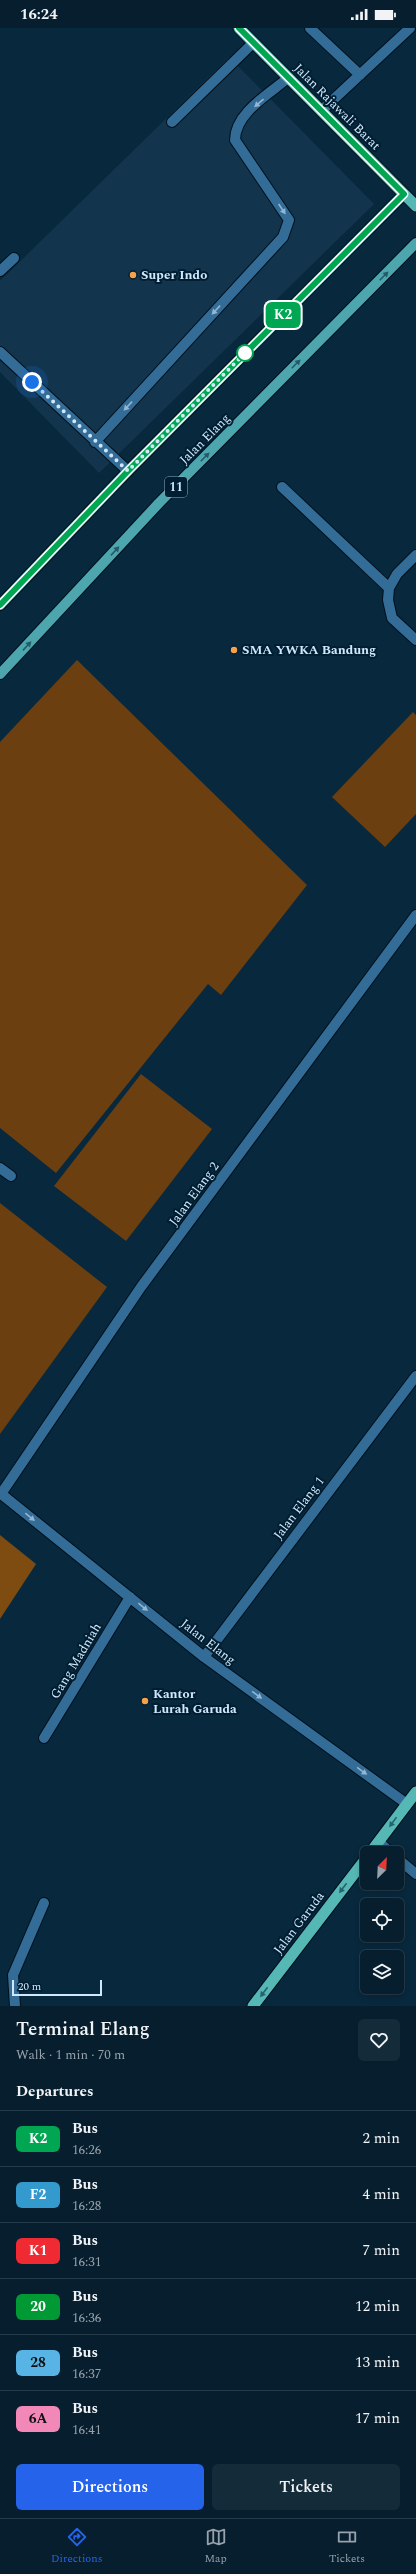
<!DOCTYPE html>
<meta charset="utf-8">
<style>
:root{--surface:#061e2e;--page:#142b3a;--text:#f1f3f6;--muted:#98a2aa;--line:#273c4a;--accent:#2563eb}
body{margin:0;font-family:Spectral,serif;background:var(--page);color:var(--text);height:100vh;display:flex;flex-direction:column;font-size:15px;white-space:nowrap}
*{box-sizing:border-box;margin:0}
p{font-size:13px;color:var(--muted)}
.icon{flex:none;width:22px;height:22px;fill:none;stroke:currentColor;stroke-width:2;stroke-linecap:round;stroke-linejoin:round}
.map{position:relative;height:1978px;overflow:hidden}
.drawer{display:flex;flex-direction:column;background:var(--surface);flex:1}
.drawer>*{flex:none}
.badge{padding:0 8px;border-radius:6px;font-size:14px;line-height:26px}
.needle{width:26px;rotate:24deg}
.fabs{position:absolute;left:360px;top:1818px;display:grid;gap:8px}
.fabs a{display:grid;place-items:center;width:44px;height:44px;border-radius:6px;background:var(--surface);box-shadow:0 2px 6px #0003,0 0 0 1px var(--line);font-size:20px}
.scale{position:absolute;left:12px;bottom:10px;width:90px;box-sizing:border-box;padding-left:4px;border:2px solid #d1e8fc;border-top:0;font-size:11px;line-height:14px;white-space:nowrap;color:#d1e8fc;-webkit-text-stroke:3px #001e32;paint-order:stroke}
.you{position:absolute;width:20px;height:20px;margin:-10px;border:3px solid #fff;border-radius:50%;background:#1a73e8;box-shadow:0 0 0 6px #1a73e833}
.map>.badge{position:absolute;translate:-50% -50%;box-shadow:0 0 0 2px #fff}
h2{padding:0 16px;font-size:15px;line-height:36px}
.round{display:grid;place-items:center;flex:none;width:42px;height:42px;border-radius:6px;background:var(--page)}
.head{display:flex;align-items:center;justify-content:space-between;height:68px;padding:0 16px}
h1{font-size:19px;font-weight:600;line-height:30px}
.action{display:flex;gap:8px;margin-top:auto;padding:8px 16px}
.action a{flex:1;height:46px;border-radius:6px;background:var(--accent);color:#fff;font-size:16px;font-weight:600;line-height:46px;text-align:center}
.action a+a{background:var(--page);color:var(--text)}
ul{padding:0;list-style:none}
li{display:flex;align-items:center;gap:12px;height:56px;padding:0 16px;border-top:1px solid var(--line)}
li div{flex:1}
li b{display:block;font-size:15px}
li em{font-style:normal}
li .badge{min-width:44px;font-weight:700;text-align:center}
.status{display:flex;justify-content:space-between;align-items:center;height:28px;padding:0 20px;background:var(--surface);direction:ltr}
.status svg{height:11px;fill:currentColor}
.dock{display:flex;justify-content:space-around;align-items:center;height:56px;border-top:1px solid var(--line);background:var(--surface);font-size:11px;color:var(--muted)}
.dock a{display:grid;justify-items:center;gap:2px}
.dock .on{color:var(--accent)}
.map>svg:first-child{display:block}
.built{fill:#12354d}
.green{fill:#6b3f0f}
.forest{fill:#7e4b11}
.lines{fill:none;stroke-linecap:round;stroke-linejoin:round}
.service-casing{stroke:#01101c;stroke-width:12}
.minor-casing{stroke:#01101c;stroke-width:12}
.primary-casing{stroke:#01101c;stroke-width:12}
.trunk-casing{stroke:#01101c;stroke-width:13}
.service{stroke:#336c96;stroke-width:10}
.minor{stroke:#336c96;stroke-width:10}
.primary{stroke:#4da5ad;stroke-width:10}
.trunk{stroke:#56b8b4;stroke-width:11}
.oneway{fill:#92b6d3}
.oneway2{fill:#235b69}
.oneway3{fill:#27636c}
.line-casing{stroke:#fff;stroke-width:9}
.line{stroke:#00a651;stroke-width:6}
.walk{stroke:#d1e8fc;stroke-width:4;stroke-dasharray:0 7.2}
.poi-dot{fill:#f7a14a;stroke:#001e32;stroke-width:1.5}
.stop-dot{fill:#fff;stroke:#00a651;stroke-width:2}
.labels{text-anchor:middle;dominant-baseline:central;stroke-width:4;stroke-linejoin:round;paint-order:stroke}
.shield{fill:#001e32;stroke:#92abbf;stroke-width:1}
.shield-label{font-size:12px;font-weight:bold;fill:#d1e8fc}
.street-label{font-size:13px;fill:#d1e8fc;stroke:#001e32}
.poi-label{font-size:13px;font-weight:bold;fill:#d1e8fc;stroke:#001e32;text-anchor:start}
</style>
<div class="status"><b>16:24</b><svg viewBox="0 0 49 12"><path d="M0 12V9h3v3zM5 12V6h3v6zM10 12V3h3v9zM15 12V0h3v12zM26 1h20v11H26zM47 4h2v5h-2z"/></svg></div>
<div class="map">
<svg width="416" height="1978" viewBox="0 0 416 1978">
<rect width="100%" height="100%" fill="#08283d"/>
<path class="built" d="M229,29L374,176L99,445L0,344V253Z"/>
<path class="green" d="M77,632L307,857L221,967L208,956L56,1145L0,1100V714Z
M413,684L416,687V786L385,819L332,769Z
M141,1046L212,1101L126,1213L54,1158Z
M0,1175L107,1259L0,1406Z"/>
<path class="forest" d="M0,1507L36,1536L0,1591Z"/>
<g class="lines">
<g class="service-casing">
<path id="service" d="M310,0L360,47
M321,83L410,0
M0,324L128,443
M95,414L283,209L289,192L235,112C235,85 269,66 288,50"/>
</g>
<g class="minor-casing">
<path id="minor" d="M172,94L253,15
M0,243L14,230
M282,459L389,560
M416,527L397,546L389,560L388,572L392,590L416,612
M0,1140L11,1148
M0,1465L204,1629L407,1776
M1,1466L141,1259L416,887
M204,1629L416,1348
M44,1710L130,1569
M379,1814L391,1825
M397,1830L416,1846
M15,1978L13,1947L44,1875"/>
</g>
<g class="primary-casing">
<path id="primary" d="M0,577L128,443L404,166
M0,646L159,475L416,215"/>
</g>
<g class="trunk-casing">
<path id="trunk" d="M239,0L416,178
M370,1825L416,1764
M253,1978L367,1829"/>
</g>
<use href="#service" class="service"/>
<use href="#minor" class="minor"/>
<use href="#primary" class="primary"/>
<use href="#trunk" class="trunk"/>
</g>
<defs><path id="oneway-solid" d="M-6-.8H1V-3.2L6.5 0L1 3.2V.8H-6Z"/></defs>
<g class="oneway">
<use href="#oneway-solid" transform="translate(259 75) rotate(139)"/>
<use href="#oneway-solid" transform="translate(282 181) rotate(56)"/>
<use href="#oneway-solid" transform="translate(216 282) rotate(133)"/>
<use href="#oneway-solid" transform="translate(128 378) rotate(133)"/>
<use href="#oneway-solid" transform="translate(30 1489) rotate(39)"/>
<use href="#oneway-solid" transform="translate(143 1579) rotate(39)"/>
<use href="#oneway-solid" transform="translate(257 1667) rotate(36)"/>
<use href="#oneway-solid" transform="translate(362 1743) rotate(36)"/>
</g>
<g class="oneway2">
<use href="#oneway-solid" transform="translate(384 248) rotate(-45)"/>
<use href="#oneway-solid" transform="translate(296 336) rotate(-45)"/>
<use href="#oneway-solid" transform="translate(205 429) rotate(-45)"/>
<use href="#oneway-solid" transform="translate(115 523) rotate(-47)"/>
<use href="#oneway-solid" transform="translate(27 618) rotate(-47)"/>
</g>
<g class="oneway3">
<use href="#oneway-solid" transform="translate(393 1794) rotate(126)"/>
<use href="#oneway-solid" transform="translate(343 1860) rotate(127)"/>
<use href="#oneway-solid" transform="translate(264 1964) rotate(127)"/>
</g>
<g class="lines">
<g class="line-casing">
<path id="line" d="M0,577L128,443L404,166L239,0"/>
</g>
<use href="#line" class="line"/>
<path class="walk" d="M32,354L128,443L245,325"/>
</g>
<g class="poi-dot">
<circle cx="133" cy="247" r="4"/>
<circle cx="234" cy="622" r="4"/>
<circle cx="145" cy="1673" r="4"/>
</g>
<circle class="stop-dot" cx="245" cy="325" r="8"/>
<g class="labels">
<rect class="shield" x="165" y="449" width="22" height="20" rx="3"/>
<g class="shield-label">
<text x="176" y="459">11</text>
</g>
<g class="street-label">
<text transform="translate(337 79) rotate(45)">Jalan Rajawali Barat</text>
<text transform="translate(205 411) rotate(-45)">Jalan Elang</text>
<text transform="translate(194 1166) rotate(-54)">Jalan Elang 2</text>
<text transform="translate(299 1480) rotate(-53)">Jalan Elang 1</text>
<text transform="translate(208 1614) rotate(38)">Jalan Elang</text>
<text transform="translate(76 1633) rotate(-59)">Gang Madniah</text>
<text transform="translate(299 1895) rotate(-53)">Jalan Garuda</text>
</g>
<g class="poi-label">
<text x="141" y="247">Super Indo</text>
<text x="242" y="622">SMA YWKA Bandung</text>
<text x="153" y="1666">Kantor<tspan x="153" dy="15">Lurah Garuda</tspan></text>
</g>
</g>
</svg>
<div class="fabs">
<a><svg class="needle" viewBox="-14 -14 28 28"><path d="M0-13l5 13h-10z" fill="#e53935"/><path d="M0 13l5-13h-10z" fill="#98a2aa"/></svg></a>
<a><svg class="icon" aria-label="locate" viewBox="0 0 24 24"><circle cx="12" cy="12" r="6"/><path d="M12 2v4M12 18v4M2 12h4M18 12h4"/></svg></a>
<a><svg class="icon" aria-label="layers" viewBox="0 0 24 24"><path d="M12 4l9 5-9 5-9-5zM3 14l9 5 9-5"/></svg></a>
</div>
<div class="scale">20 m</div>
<div class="you" style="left:32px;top:354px"></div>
<b class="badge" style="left:283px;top:287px;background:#00a651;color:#fff">K2</b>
</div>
<section class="drawer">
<div class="head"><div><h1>Terminal Elang</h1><p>Walk · 1 min · 70 m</p></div><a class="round"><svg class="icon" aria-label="heart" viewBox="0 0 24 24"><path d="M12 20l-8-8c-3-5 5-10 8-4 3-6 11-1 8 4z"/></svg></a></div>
<h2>Departures</h2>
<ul>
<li><span class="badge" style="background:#00a651;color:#fff">K2</span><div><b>Bus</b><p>16:26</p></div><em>2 min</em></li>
<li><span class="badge" style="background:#3499cc;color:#fff">F2</span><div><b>Bus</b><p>16:28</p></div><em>4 min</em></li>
<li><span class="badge" style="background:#ef2a33;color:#fff">K1</span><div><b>Bus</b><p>16:31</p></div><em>7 min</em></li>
<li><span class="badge" style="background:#093;color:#fff">20</span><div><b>Bus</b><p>16:36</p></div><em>12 min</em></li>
<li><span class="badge" style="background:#58b4e5;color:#111">28</span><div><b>Bus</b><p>16:37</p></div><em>13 min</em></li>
<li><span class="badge" style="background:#f288b7;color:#111">6A</span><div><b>Bus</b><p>16:41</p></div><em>17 min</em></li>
</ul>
<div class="action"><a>Directions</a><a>Tickets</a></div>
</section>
<nav class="dock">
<a class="on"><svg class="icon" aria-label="directions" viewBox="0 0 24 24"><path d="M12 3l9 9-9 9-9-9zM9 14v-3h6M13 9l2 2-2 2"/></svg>Directions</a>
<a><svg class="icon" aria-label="map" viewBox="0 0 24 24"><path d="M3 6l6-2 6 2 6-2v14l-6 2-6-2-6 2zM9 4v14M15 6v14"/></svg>Map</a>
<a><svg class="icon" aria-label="tickets" viewBox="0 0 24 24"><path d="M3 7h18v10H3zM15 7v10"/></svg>Tickets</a>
</nav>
